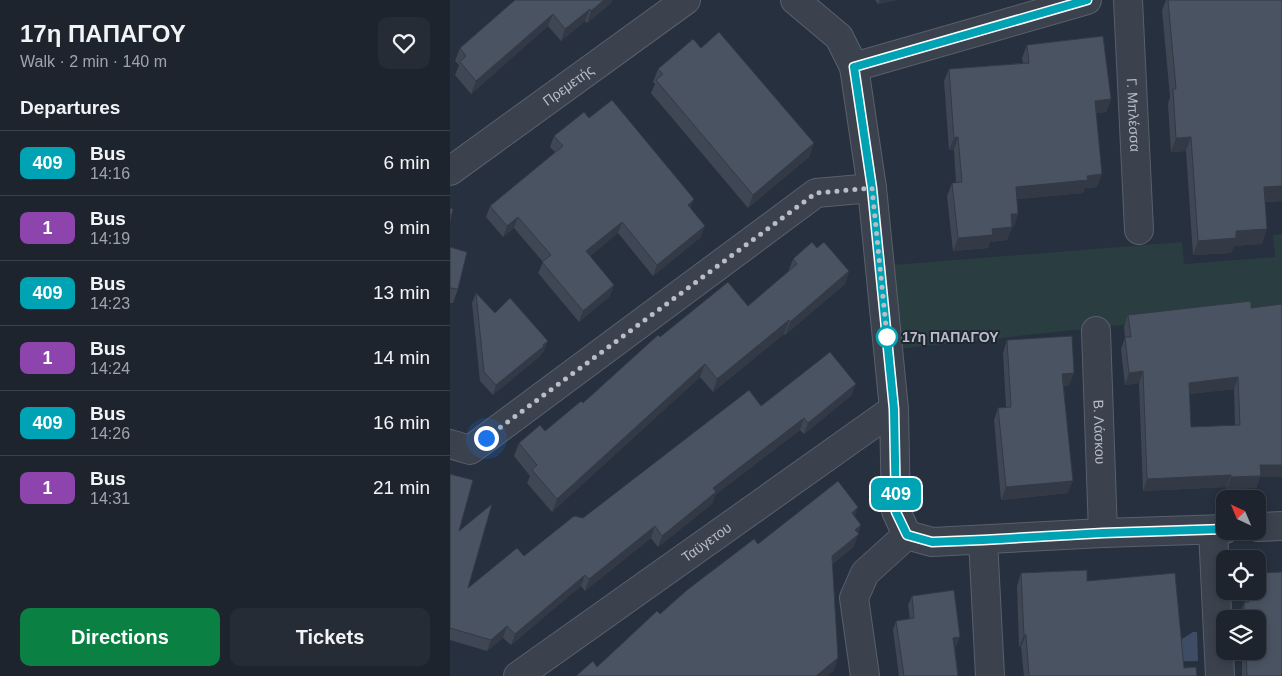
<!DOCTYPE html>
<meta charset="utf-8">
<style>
:root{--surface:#1d242e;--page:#252c36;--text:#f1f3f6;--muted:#a0a4aa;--line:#3b414a;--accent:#0b8043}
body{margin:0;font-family:Helvetica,sans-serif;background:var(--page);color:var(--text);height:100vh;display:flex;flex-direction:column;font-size:19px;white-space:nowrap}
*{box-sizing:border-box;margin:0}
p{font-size:16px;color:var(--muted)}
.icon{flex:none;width:28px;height:28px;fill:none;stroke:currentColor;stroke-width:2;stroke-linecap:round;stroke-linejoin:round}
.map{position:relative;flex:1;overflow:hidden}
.drawer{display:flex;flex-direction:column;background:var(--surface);width:450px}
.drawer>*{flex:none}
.badge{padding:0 10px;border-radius:8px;font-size:18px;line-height:32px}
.needle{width:32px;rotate:316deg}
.buttons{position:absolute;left:766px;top:490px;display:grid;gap:10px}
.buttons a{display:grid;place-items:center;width:50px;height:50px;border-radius:10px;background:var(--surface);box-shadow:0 2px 8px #0003,0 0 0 1px var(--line);font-size:25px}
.you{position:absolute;width:25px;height:25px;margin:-12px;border:4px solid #fff;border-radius:50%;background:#1a73e8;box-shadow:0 0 0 8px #1a73e833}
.map>.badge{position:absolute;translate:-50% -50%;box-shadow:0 0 0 2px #fff}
h2{padding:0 20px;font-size:19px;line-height:45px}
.round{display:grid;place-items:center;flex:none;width:52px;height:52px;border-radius:10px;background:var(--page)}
.head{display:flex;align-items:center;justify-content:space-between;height:85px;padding:0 20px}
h1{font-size:24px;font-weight:700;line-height:38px}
.primary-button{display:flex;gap:10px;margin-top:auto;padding:10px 20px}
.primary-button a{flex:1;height:58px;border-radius:10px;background:var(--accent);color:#fff;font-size:20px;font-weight:700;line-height:58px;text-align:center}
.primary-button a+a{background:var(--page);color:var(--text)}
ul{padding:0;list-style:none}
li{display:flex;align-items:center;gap:15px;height:65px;padding:0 20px;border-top:1px solid var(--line)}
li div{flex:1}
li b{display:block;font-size:19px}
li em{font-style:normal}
li .badge{min-width:55px;font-weight:700;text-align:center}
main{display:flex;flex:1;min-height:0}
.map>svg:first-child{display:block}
.green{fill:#2a3d40}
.water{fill:#3f4c65}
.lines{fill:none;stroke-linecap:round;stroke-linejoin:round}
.minor-casing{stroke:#59606c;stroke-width:30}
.minor{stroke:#3b424e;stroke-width:28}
.wall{fill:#3f4754;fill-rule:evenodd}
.shaded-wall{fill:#333a45}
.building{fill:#495362;stroke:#333a45;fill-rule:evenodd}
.line-casing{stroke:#fff;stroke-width:11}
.line{stroke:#00a3b4;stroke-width:8}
.walk{stroke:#b8bdc9;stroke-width:5;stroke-dasharray:0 9}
.stop-dot{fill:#fff;stroke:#00a3b4;stroke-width:2.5}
.labels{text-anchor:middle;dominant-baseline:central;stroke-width:4;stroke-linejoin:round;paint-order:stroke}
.street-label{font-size:14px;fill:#b8bdc9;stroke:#202733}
.stop-label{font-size:14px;font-weight:bold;fill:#b8bdc9;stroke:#202733;text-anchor:start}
</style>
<main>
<section class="drawer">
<div class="head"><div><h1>17η ΠΑΠΑΓΟΥ</h1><p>Walk · 2 min · 140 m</p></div><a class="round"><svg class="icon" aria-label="heart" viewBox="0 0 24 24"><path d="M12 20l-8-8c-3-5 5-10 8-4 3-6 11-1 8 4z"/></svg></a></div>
<h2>Departures</h2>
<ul>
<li><span class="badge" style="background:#00a3b4;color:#fff">409</span><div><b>Bus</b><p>14:16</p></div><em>6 min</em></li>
<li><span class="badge" style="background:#8e44ad;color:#fff">1</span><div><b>Bus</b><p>14:19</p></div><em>9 min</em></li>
<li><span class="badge" style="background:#00a3b4;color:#fff">409</span><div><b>Bus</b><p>14:23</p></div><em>13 min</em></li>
<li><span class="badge" style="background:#8e44ad;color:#fff">1</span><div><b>Bus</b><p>14:24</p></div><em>14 min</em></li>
<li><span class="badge" style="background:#00a3b4;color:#fff">409</span><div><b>Bus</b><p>14:26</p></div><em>16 min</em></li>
<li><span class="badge" style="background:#8e44ad;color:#fff">1</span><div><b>Bus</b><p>14:31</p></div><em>21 min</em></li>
</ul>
<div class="primary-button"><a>Directions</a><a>Tickets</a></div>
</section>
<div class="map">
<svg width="832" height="676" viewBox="0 0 832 676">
<rect width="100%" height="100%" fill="#27303e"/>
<path class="green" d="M832,234V308L438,350L429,266L732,242L734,264L825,257L823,235Z"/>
<path class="water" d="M743,632H747L748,661L704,662L723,645Z"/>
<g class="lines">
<g class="minor-casing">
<g id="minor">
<path d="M345,0L389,37L404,67L422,188L444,409L446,511L457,535"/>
<path id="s1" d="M678,0L689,230"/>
<path d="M404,67L637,0"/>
<path id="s2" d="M0,171L236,0"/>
<path id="s3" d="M646,331L653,533"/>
<path d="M0,444L20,450L366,193L422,188"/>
<path d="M808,527L832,526"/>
<path d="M763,530L770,676"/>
<path d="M457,535L482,542L653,533L775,529"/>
<path d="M533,540L540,676"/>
<path id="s4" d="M68,676L444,409"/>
<path d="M415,676L404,598L415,573L457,535"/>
</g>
</g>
<use href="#minor" class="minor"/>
</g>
<path class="wall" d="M65,0H162L161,3L137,23L135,21L111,41L98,26L21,94L5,75L9,65L5,61L10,48Z
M425,0H447L428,4Z
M716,0H832V201L815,202L812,244L784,246L781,253L743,255L736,151L721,152L718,104L720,97L712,10Z
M577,45L661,99L656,112L646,113L647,187L635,188L633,193L567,199L568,214L564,226L562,227L557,240L540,242L538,248L503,251L497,196L502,183H506L504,150H499L494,81L499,69L573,63L572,58Z
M251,48L364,143L359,157L298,208L201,93L205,84L203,82L208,69Z
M139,118L241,208L251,237L203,276L168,233L140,256L160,296L129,322L88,273L93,262L64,228L53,237L36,217L40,206L105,152L100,147L104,136Z
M0,247L8,289L3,303H0Z
M367,248L399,271L395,284L335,335L334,334L263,392L250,377L102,512L77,483L80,476L64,456L69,443L95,431L133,403L210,337L298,306L338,272L343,259Z
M26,293L45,313L94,351L91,354L90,356L43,395L30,381L22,303Z
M832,304V477H810L806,488L776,489V487L693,491L689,383L675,385L671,349L675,338L674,327L678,315L801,308ZM784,389L785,425L741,427L739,394Z
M557,340L619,386H614L618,493L551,500L544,420L548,408L556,407L553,353Z
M402,395L354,434L350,430L265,495L262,504L208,547L201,538L135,591L131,586L61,645L53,638L37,651L0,640V474L18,588L74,556L133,518L311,406Z
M571,573L637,581L734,668L747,676H574L571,647H569L567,586Z
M794,591H808L832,676H792V651H808V619H790L789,615L794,603H795Z
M462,596L506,647H505L508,676H449L443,630L446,621L460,619L458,605Z"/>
<path class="shaded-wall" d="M154,0H162L161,3L137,23L141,11Z
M430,0H447L428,4Z
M140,9L135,21L111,41L115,29Z
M103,14L98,26L21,94L26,81Z
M661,99L656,112L640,114L645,101Z
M508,137L504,150H499L504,138Z
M741,137L736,151L721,152L726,138Z
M364,143L359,157L298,208L303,195Z
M652,174L647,187L635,188L633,193L561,200L566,187Z
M832,186V201L808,202L814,187Z
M244,199L240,210L238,205Z
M561,214H568L564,226L556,227Z
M68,217L64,228L53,237L57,226Z
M172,222L168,233L132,262L136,251Z
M255,226L251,237L203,276L207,265Z
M562,227L557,240L540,242L538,248L503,251L508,238L542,229Z
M817,229L812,244L784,246L781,253L743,255L748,241L786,231Z
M399,271L395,284L335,335L340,322Z
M164,285L160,296L129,322L133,311Z
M339,320L334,334L263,392L267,379Z
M98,341L94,351L91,354L90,356L43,395L46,385Z
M255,364L250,377L102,512L107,499Z
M693,371L689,383L675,385L679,373Z
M624,373L619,386L608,387L612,374Z
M788,377L784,389L734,395L739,383Z
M406,384L402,395L354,434L358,423Z
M354,418L350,430L265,495L262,504L208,547L212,536L263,488Z
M810,465H832V477H810L806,488L776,489L781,477Z
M781,475L776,487L693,491L697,479Z
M623,481L618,493L551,500L556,487Z
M408,507L404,519L402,513Z
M411,525L404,547L378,568L382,556L405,530Z
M205,526L201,538L135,591L139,579Z
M135,575L131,586L61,645L65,634Z
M57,626L53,638L37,651L41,640Z
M574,635H576L571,647H569Z
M510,637L506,647L500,648L503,638Z
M388,658L384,671L377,676H366Z"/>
<path class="building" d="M65,0H154L141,11L140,9L115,29L103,14L26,81L10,62L16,56L10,48Z
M718,0H832V186L814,187L817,229L786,231V238L748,241L741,137L726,138L723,89H726Z
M269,32L364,143L303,195L206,80L213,74L208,69L243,39L251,48Z
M653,36L661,99L645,101L652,174L637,176L638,180L566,187L568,214H561L562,227L542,229L543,235L508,238L502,183L512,182L508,137L504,138L499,69L579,63L577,45Z
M162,100L244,199L238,205L255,226L207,265L172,222L136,251L164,285L133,311L92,262L101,255L68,217L57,226L40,206L113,146L104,136L134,112L139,118Z
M0,208L3,209L0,222Z
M362,242L367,248L374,242L399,271L340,322L339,320L267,379L255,364L107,499L82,470L87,465L69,443L90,425L95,431L131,401L133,403L208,335L210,337L278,282L298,306L347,264L343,259Z
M0,247L17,252L8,289L0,288Z
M26,293L45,313L60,298L98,341L93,345L94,346L46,385L34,372Z
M801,301V308L832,304V465H810L811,476L781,477V475L697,479L693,371L679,373L675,337H681L678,315ZM788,377L790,425L741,427L739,383Z
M622,336L624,373L612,374L623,481L556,487L548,408L561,407L557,340Z
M380,352L406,384L358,423L354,418L263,488L266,492L212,536L205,526L139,579L135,575L65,634L57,626L41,640L0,628V474L23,480L9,531L42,504L18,588L67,548L74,556L124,516L133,518L299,390L311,406Z
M388,481L408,507L402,513L411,525L405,530L409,534L382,556L388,658L366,676H126L143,661L147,667L207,611L210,614L237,590L304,539L308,544Z
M637,570V581L725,573L734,668L746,667L747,676H579L576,635H574L571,573Z
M832,572V676H797L796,651H808V619H795L794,603L799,602V591H808V573Z
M504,590L510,637L503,638L508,676H454L446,621L464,618L462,596Z"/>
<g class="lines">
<g class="line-casing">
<path id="line" d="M637,0L404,67L422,188L444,409L446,512L457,535L482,542L533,540L653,533L775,529"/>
</g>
<use href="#line" class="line"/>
<path class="walk" d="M36,438L366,193L422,188L437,337"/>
</g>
<circle class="stop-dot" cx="437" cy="337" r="10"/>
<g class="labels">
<g class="street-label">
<text stroke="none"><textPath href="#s2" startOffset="146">Πρεμετής</textPath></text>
<text stroke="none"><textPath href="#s1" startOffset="115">Γ. Μπλέσσα</textPath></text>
<text stroke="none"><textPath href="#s3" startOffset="101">Β. Λάσκου</textPath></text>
<text stroke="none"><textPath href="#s4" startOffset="231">Ταϋγετου</textPath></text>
</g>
<g class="stop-label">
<text x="452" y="337">17η ΠΑΠΑΓΟΥ</text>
</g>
</g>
</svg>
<div class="buttons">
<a><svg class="needle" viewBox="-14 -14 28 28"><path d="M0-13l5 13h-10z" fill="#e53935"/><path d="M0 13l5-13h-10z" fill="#a0a4aa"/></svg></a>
<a><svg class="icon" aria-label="locate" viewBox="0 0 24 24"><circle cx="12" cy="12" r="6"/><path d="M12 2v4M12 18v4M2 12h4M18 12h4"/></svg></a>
<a><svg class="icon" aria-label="layers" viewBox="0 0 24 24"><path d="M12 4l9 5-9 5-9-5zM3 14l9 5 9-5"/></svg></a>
</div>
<div class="you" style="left:36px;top:438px"></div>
<b class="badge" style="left:446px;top:494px;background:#00a3b4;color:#fff">409</b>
</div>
</main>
